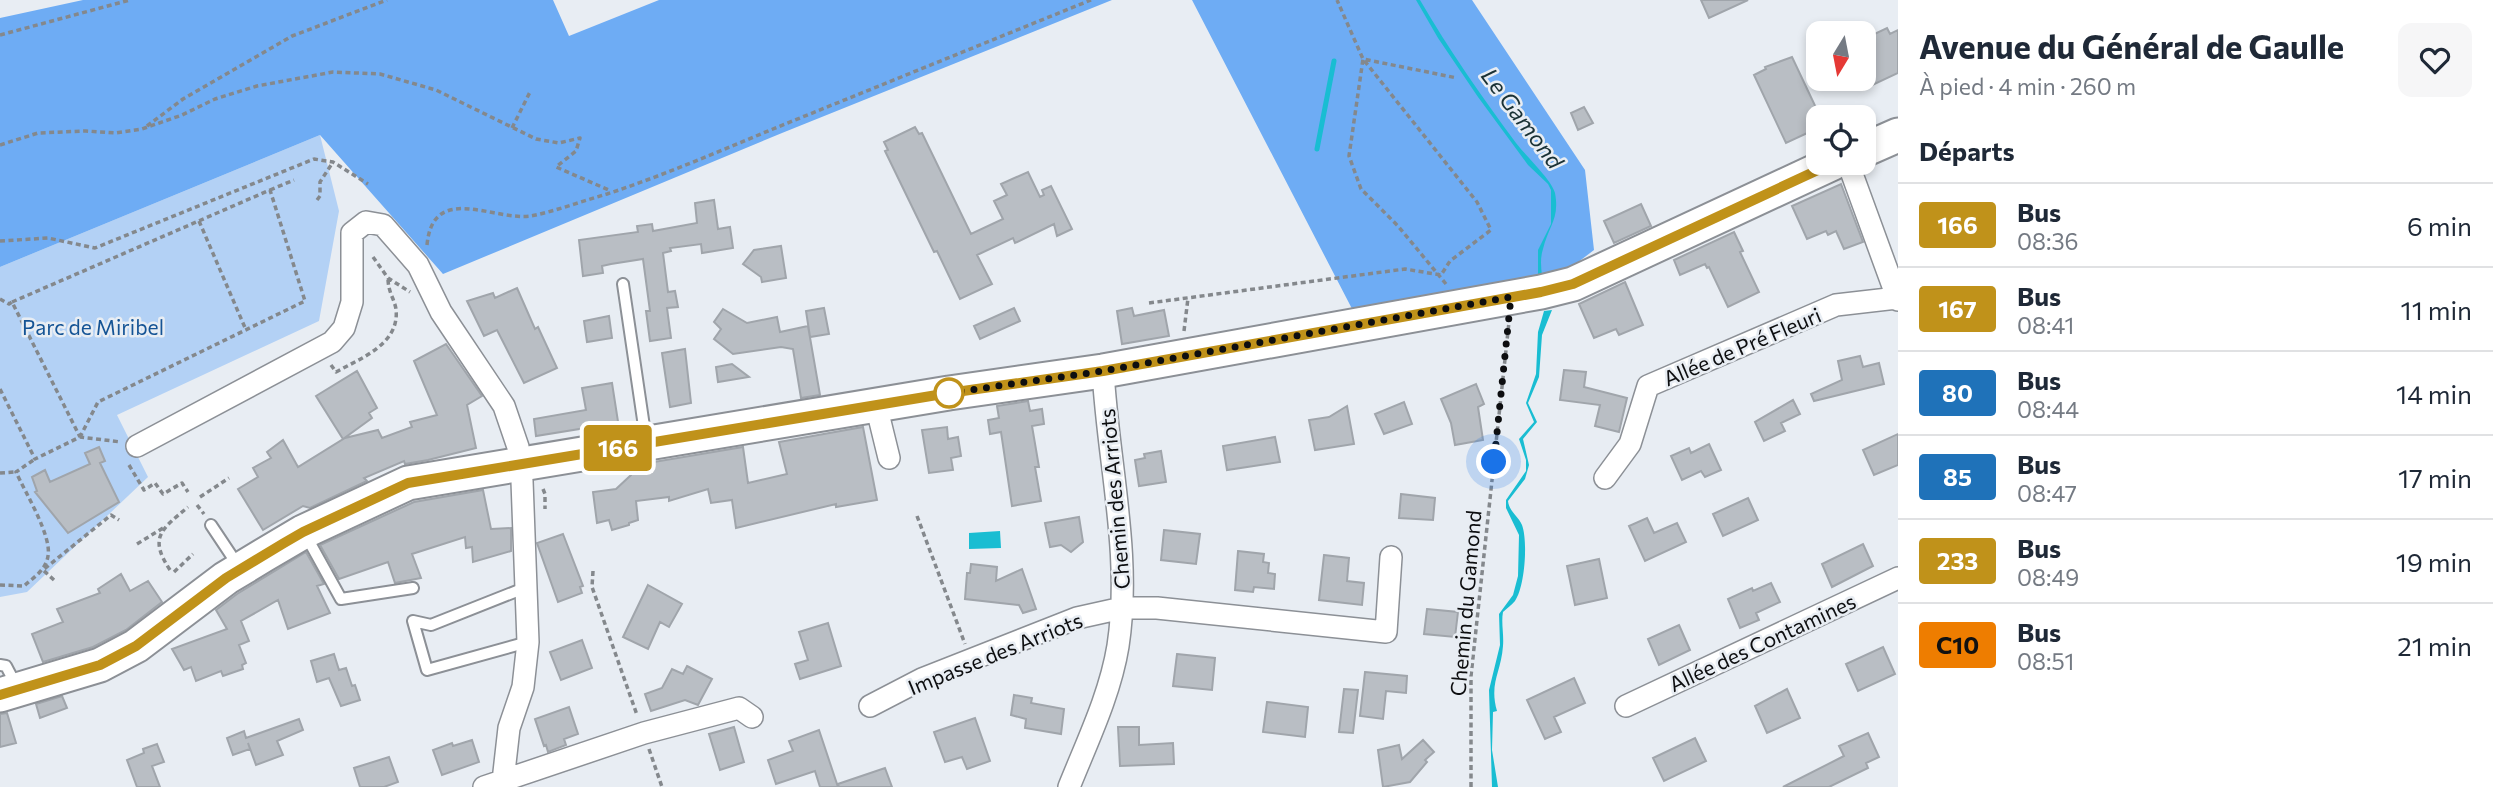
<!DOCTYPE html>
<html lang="fr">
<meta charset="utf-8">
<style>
:root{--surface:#fff;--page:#f6f6f7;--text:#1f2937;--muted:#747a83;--line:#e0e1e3}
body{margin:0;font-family:Commissioner,sans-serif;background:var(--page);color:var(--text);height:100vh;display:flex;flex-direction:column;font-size:26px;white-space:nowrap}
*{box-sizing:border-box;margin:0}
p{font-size:23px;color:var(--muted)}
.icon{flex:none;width:38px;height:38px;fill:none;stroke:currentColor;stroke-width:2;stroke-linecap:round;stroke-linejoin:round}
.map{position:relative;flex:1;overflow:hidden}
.side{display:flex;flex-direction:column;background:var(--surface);width:595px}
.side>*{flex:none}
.badge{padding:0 14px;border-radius:5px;font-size:24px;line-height:46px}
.needle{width:46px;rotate:190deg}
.tools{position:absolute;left:1806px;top:21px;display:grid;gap:14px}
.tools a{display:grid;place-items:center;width:70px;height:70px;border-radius:14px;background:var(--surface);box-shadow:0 4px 10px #0003;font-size:35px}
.you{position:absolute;width:35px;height:35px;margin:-18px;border:5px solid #fff;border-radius:50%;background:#1a73e8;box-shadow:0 0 0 10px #1a73e833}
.map>.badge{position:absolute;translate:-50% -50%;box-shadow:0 0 0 4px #fff}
h2{padding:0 21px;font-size:26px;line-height:63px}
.round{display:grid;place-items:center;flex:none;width:74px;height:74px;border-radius:14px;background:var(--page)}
.overview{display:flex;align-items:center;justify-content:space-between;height:119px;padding:0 21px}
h1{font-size:33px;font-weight:700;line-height:52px}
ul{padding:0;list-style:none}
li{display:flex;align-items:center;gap:21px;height:84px;padding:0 21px;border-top:2px solid var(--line)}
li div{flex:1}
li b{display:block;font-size:26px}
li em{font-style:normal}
li .badge{min-width:77px;font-weight:700;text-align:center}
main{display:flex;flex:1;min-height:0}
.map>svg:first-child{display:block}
.green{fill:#b3d1f5}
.forest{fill:#6eacf4}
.water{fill:#19bdd2}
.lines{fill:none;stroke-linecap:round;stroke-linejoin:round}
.stream{stroke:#19bdd2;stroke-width:5}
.building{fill:#b9bec4;stroke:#a0a5ab;stroke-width:2}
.lane-casing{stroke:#8c9096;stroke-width:14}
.street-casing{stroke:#8c9096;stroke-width:24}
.primary-casing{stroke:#8c9096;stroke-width:37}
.path{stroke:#84888c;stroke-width:3.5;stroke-dasharray:5 3.5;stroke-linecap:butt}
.lane{stroke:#fff;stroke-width:10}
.street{stroke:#fff;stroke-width:21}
.primary{stroke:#fff;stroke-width:33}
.line-casing{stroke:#fff;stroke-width:16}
.line{stroke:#c0921a;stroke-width:10}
.walk{stroke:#0d0e10;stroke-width:7;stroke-dasharray:0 12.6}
.stop-dot{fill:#fff;stroke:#c0921a;stroke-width:3.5}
.labels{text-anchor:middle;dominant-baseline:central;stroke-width:5;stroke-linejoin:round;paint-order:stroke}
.park-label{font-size:21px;fill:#155495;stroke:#e8edf3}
.street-label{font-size:21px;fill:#0d0e10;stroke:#e8edf3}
.water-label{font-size:23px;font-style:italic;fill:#193135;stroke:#e8edf3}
</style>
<main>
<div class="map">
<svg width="1898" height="787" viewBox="0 0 1898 787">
<rect width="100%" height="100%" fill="#e8edf3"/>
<path class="green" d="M320,135L339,211L319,321L117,415L148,477L27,592L0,597V267Z"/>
<path class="forest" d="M83,0H553L569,36L659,0H1112L782,133L443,274L320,135L0,267V18Z
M1192,0H1472L1585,170L1594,250L1523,304L1363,330Z"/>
<path class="water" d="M1416,0H1420C1449,50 1482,97 1516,143C1526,156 1552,180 1555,193C1560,219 1548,227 1543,249C1540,258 1541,267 1542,276L1538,278V250L1551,224V190L1548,184L1528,165L1478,97L1438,38Z
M1552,310L1542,335L1539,377L1528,403L1537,422L1523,439L1529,465L1525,479L1508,501C1509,511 1518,516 1522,525C1528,541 1525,587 1515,601C1512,605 1507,608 1503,612C1501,623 1504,634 1503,646C1501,673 1489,683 1497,711L1493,712L1492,750L1498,787H1492L1489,690L1500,645L1499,614L1513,595L1518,576L1519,535L1506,508V500L1526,471V460L1519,439L1534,422L1526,403L1536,374L1538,332L1544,311Z
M1000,531L1001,548L969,549V533Z"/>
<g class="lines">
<path class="stream" d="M1317,149L1334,61"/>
</g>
<path class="building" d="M1701,0H1748L1709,18Z
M1887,28L1890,34L1898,30V73L1864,89V39Z
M1792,57L1818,112V128L1786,143L1754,75L1766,69L1765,67Z
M1584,107L1593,123L1578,130L1571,113Z
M915,127L919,134L922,133L971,234L1003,219L994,201L1007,195L1001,184L1028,172L1040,197L1044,195L1042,190L1051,186L1072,229L1057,236L1054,224L1015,243L1013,238L977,255L992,284L960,299L937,251L934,252L885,151L888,150L884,142Z
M1841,184L1863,242L1844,249L1836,231L1828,235L1826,231L1807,239L1792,206Z
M714,200L718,229L730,227L733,248L702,253L701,244L670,248L671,251L663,253L668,292L675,291L678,307L667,308L671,338L650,341L646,311H650L643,259L611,264L602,266L603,273L583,276L579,240L638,232L637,226L652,224L653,231L697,223L695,203Z
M1641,204L1651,226L1614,243L1604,221Z
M1734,232L1743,251L1740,252L1759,292L1728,307L1709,267L1707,268L1705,264L1680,275L1674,260Z
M781,246L786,278L762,282L761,277L743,264L754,250Z
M1625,282L1643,325L1619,335L1616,329L1594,338L1579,304Z
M517,288L535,329L538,327L557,368L524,383L497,330L484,336L467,301L493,293L495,298Z
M824,308L829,334L810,337L806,311Z
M1014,308L1020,321L980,339L974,326Z
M1132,308L1134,316L1164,310L1169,336L1122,344L1117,311Z
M723,309L747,323L777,317L780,332L808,326L820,395L801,398L793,349L781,347L733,354L714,339L721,329L714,322Z
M609,316L612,338L587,342L584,321Z
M446,344L482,396L467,405L476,448L428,460L405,464L404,461L364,478L367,481L310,508L303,506L263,530L238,489L258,477L253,468L271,458L267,452L283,440L298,467L345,438L378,430L382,438L412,427L410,422L437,415L414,361Z
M685,349L691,403L670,407L662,353Z
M1860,356L1863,367L1879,363L1884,384L1814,401L1811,394L1842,380L1838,361Z
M732,364L749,377L718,382L716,367Z
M1564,370L1586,372L1584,387L1627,398L1619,432L1595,426L1600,405L1560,400Z
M357,371L377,408L369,413L372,418L343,439L316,396Z
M612,383L619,428L592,433V427L536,436L534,419L586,410L582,388Z
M1476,384L1484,404L1478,407L1483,440L1455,445L1451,423L1441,399Z
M1793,400L1800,414L1781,423L1785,431L1764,441L1755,422Z
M1028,401L1030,411L1042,409L1044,424L1032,426L1039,467H1035L1041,501L1012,506L1001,432L990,434L988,420L999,418L997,406Z
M1404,402L1412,424L1384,434L1375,414Z
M1347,406L1354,444L1315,450L1309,420L1329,417Z
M863,427L877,500L836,507V504L736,528L732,500L711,503L708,489L669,501V497L636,501L638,520L629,523V525L612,530L609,520L597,523L593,492L616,489L631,475L630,466L743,447L748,483L787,474L779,442Z
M947,427L948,439L958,437L961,456L951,458L953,470L929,473L922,430Z
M1898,434V465L1874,475L1863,450Z
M1275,437L1280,462L1227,470L1223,446Z
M1709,444L1721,470L1705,477L1701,471L1682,480L1671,456L1689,448L1691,453Z
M99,447L105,461L100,463L119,502L68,533L35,492L37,491L32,477L45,470L50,482L90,464L85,453Z
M1161,451L1166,482L1139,486L1135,460L1145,458L1144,454Z
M483,490L491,529L511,528V551L473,562L472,547L466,548L465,537L412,554L421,578L395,583L388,562L339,579L320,545L414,502Z
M1401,494L1435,498L1433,520L1399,518Z
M1748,498L1758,520L1723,536L1713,514Z
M1079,517L1083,542L1071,552L1061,545L1050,547L1045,523Z
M1647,518L1654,533L1677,523L1686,542L1645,561L1629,526Z
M1164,530L1200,534L1196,564L1161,560Z
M563,534L583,586L580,587L582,593L558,602L537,543Z
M1863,544L1873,566L1832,587L1822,564Z
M1238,551L1264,554L1263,562L1269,563L1268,573L1275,574L1274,589L1254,587L1253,592L1235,590Z
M306,552L324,584L317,586L330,613L288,629L278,600L241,621L249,641L239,645L246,663L242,665L243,669L223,676L221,671L196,681L191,667L184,670L172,649L227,629L216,610L237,594Z
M1324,555L1349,558L1347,581L1364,583L1362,605L1319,600Z
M1599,559L1607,598L1575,605L1567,566Z
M971,564L997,567L996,581L1022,569L1036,609L1023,613L1019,605L965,599L967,573H970Z
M121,574L130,591L148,581L162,602L126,630L93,647L43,662L32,634L63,622L57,609L100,593L98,589Z
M1771,583L1780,602L1756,613L1759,620L1740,628L1728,599L1752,588L1753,591Z
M648,585L682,604L669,627L660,622L648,649L623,637Z
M1427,609L1458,612L1455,637L1424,634Z
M828,623L841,666L800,679L795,664L808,660L799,632Z
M1679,625L1690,650L1659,665L1648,639Z
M582,640L592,668L561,680L550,652Z
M1883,647L1895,674L1858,691L1846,664Z
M334,654L339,670L346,668L352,686L355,685L360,700L341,706L329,678L317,682L311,661Z
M1177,654L1215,658L1212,690L1173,686Z
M687,666L712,679L698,705L685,700L651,711L645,694L662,688L672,669L683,674Z
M1365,672L1407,676L1406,693L1386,691L1383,719L1360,716Z
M1574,678L1585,703L1554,717L1561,732L1545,739L1527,700Z
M1344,689L1358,690L1353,733L1339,732Z
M1787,689L1800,718L1767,733L1755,706Z
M1014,695L1032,698L1031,703L1064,709L1061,734L1025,728L1026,719L1011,715Z
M62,696L67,708L40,718L36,704Z
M1267,702L1308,707L1305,737L1263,732Z
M569,707L578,734L564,739L566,745L548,752L546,745L544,746L535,719Z
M7,713L16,743L0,747V714Z
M975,718L990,761L967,769L962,757L945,762L934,732Z
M299,719L303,730L277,741L283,755L256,765L248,743L250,749L233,755L227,738L244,731L246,738Z
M734,727L744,762L720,770L709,734Z
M1118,727H1139V745L1173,743L1174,764L1120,766Z
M819,730L838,787H820L815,771L776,784L768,760L793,751L789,741Z
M1868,733L1879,757L1866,763L1868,768L1829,787H1783L1844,756L1839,746Z
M1695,738L1706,761L1664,781L1653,758Z
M472,740L479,762L442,775L433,750L452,743L453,746Z
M1423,740L1434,752L1425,760L1427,762L1410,782L1383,787L1378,750L1399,745L1402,759Z
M157,744L164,762L152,766L160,787H137L127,760L144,753L143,749Z
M389,757L398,782L384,787H360L354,768Z
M885,768L892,787H839L838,784Z"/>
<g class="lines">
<g class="lane-casing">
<path id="lane" d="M623,284L646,440
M211,525L239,567
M305,534L341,599L413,588
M527,587L431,625L413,621L427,670L528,642
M0,665L6,666L16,685"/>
</g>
<g class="street-casing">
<path id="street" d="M1848,163L1898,300
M876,405L889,458
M137,446L332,342L344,328L352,302V233L366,222L383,225L418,265L441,312L504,406L518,447L522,481L528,642L523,687L509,728L503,781L505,787
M1605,478L1630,444L1648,386L1836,305L1897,298
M870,706L922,679L1077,618L1122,608H1157L1386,632L1391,557
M1626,706L1898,578
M484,787L644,733L739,708L752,717
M1069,787C1087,742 1110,695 1118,646C1132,555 1108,462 1103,371"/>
</g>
<g class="primary-casing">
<path id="primary" d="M1864,150L1898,135
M0,695L100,665L136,646L226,578L264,555L303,532L408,483L949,393L1103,371L1541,292L1573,284L1833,163"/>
</g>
<path class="path" d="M0,35L130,0
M147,126L183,99L292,36L387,0
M512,128L530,92
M0,145L38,133L86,131L116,133L142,129L182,115L215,99L257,86L333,72L380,74L436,90L536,139L559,143L580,138L576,151L556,167L611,191
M270,190L294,180
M317,200L320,196V182L333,162
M199,221L246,330
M0,241L48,238L95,248L314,159L333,162L368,184
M427,245C433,182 493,221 531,216C556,211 582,201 607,194C671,173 733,145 795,120C894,80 992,40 1091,0
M373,257L388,278L410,292
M1446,284L1398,226L1361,189L1349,156L1363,59L1457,78
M0,299L9,304L12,302L80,437
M12,302L270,190L305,301L98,402L80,437
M1149,303L1405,269L1441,275L1450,261L1491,230L1477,202L1363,59L1337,0
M1184,331L1188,298
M331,365L336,372C361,358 400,344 396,309C394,298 388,292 388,278
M0,389L35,459L80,437L121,442
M129,465L144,490L155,483L163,494L182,483L188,492
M0,473L15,472
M543,489L545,494V509
M200,497L229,478
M197,505L204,514
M917,516L965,644
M137,544L163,528
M170,570C148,537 162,529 188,507
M593,571L592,587L637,715
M174,572L193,554
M54,580L43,570L111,515L119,520
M0,585L24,586C33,578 46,570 48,556C52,536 25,492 16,472L35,459
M649,749L662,787
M1471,787V676L1509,322"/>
<use href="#lane" class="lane"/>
<use href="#street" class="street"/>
<use href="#primary" class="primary"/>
</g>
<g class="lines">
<g class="line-casing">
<path id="line" d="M0,695L100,665L136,646L226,578L284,543L303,532L408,483L949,393L1103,371L1541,292L1573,284L1833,163"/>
</g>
<use href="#line" class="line"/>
<path class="walk" d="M949,393L1103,371L1511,297L1494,462"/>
</g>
<circle class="stop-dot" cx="949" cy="393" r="14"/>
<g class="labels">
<g class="park-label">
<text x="93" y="326">Parc de Miribel</text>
</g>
<g class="street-label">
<text transform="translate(1742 346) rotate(-23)">Allée de Pré Fleuri</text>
<text transform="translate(1114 499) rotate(-95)">Chemin des Arriots</text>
<text transform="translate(1465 603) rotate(-85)">Chemin du Gamond</text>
<text transform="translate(1762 642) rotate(-25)">Allée des Contamines</text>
<text transform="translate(995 653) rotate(-22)">Impasse des Arriots</text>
</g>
<g class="water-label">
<text transform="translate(1523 118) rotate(53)">Le Gamond</text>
</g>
</g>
</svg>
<div class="tools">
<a><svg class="needle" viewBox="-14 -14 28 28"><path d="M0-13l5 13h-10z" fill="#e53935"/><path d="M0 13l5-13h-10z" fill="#747a83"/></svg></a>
<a><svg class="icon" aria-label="locate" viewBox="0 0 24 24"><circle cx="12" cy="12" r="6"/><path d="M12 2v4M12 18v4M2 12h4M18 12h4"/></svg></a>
</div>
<div class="you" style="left:1494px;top:462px"></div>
<b class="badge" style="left:618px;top:448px;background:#c0921a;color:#fff">166</b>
</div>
<section class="side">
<div class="overview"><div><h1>Avenue du Général de Gaulle</h1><p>À pied · 4 min · 260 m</p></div><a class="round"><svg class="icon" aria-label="heart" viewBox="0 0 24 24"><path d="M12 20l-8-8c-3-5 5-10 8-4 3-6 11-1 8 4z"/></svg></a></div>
<h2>Départs</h2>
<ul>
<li><span class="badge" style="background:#c0921a;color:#fff">166</span><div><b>Bus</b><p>08:36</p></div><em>6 min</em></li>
<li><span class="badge" style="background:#c0921a;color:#fff">167</span><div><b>Bus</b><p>08:41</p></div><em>11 min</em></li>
<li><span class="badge" style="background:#1f72b9;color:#fff">80</span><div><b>Bus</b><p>08:44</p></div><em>14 min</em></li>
<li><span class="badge" style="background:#1f72b9;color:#fff">85</span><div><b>Bus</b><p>08:47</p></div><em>17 min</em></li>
<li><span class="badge" style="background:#c0921a;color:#fff">233</span><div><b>Bus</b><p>08:49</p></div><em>19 min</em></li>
<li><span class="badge" style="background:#ee7d00;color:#111">C10</span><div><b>Bus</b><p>08:51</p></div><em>21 min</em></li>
</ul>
</section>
</main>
